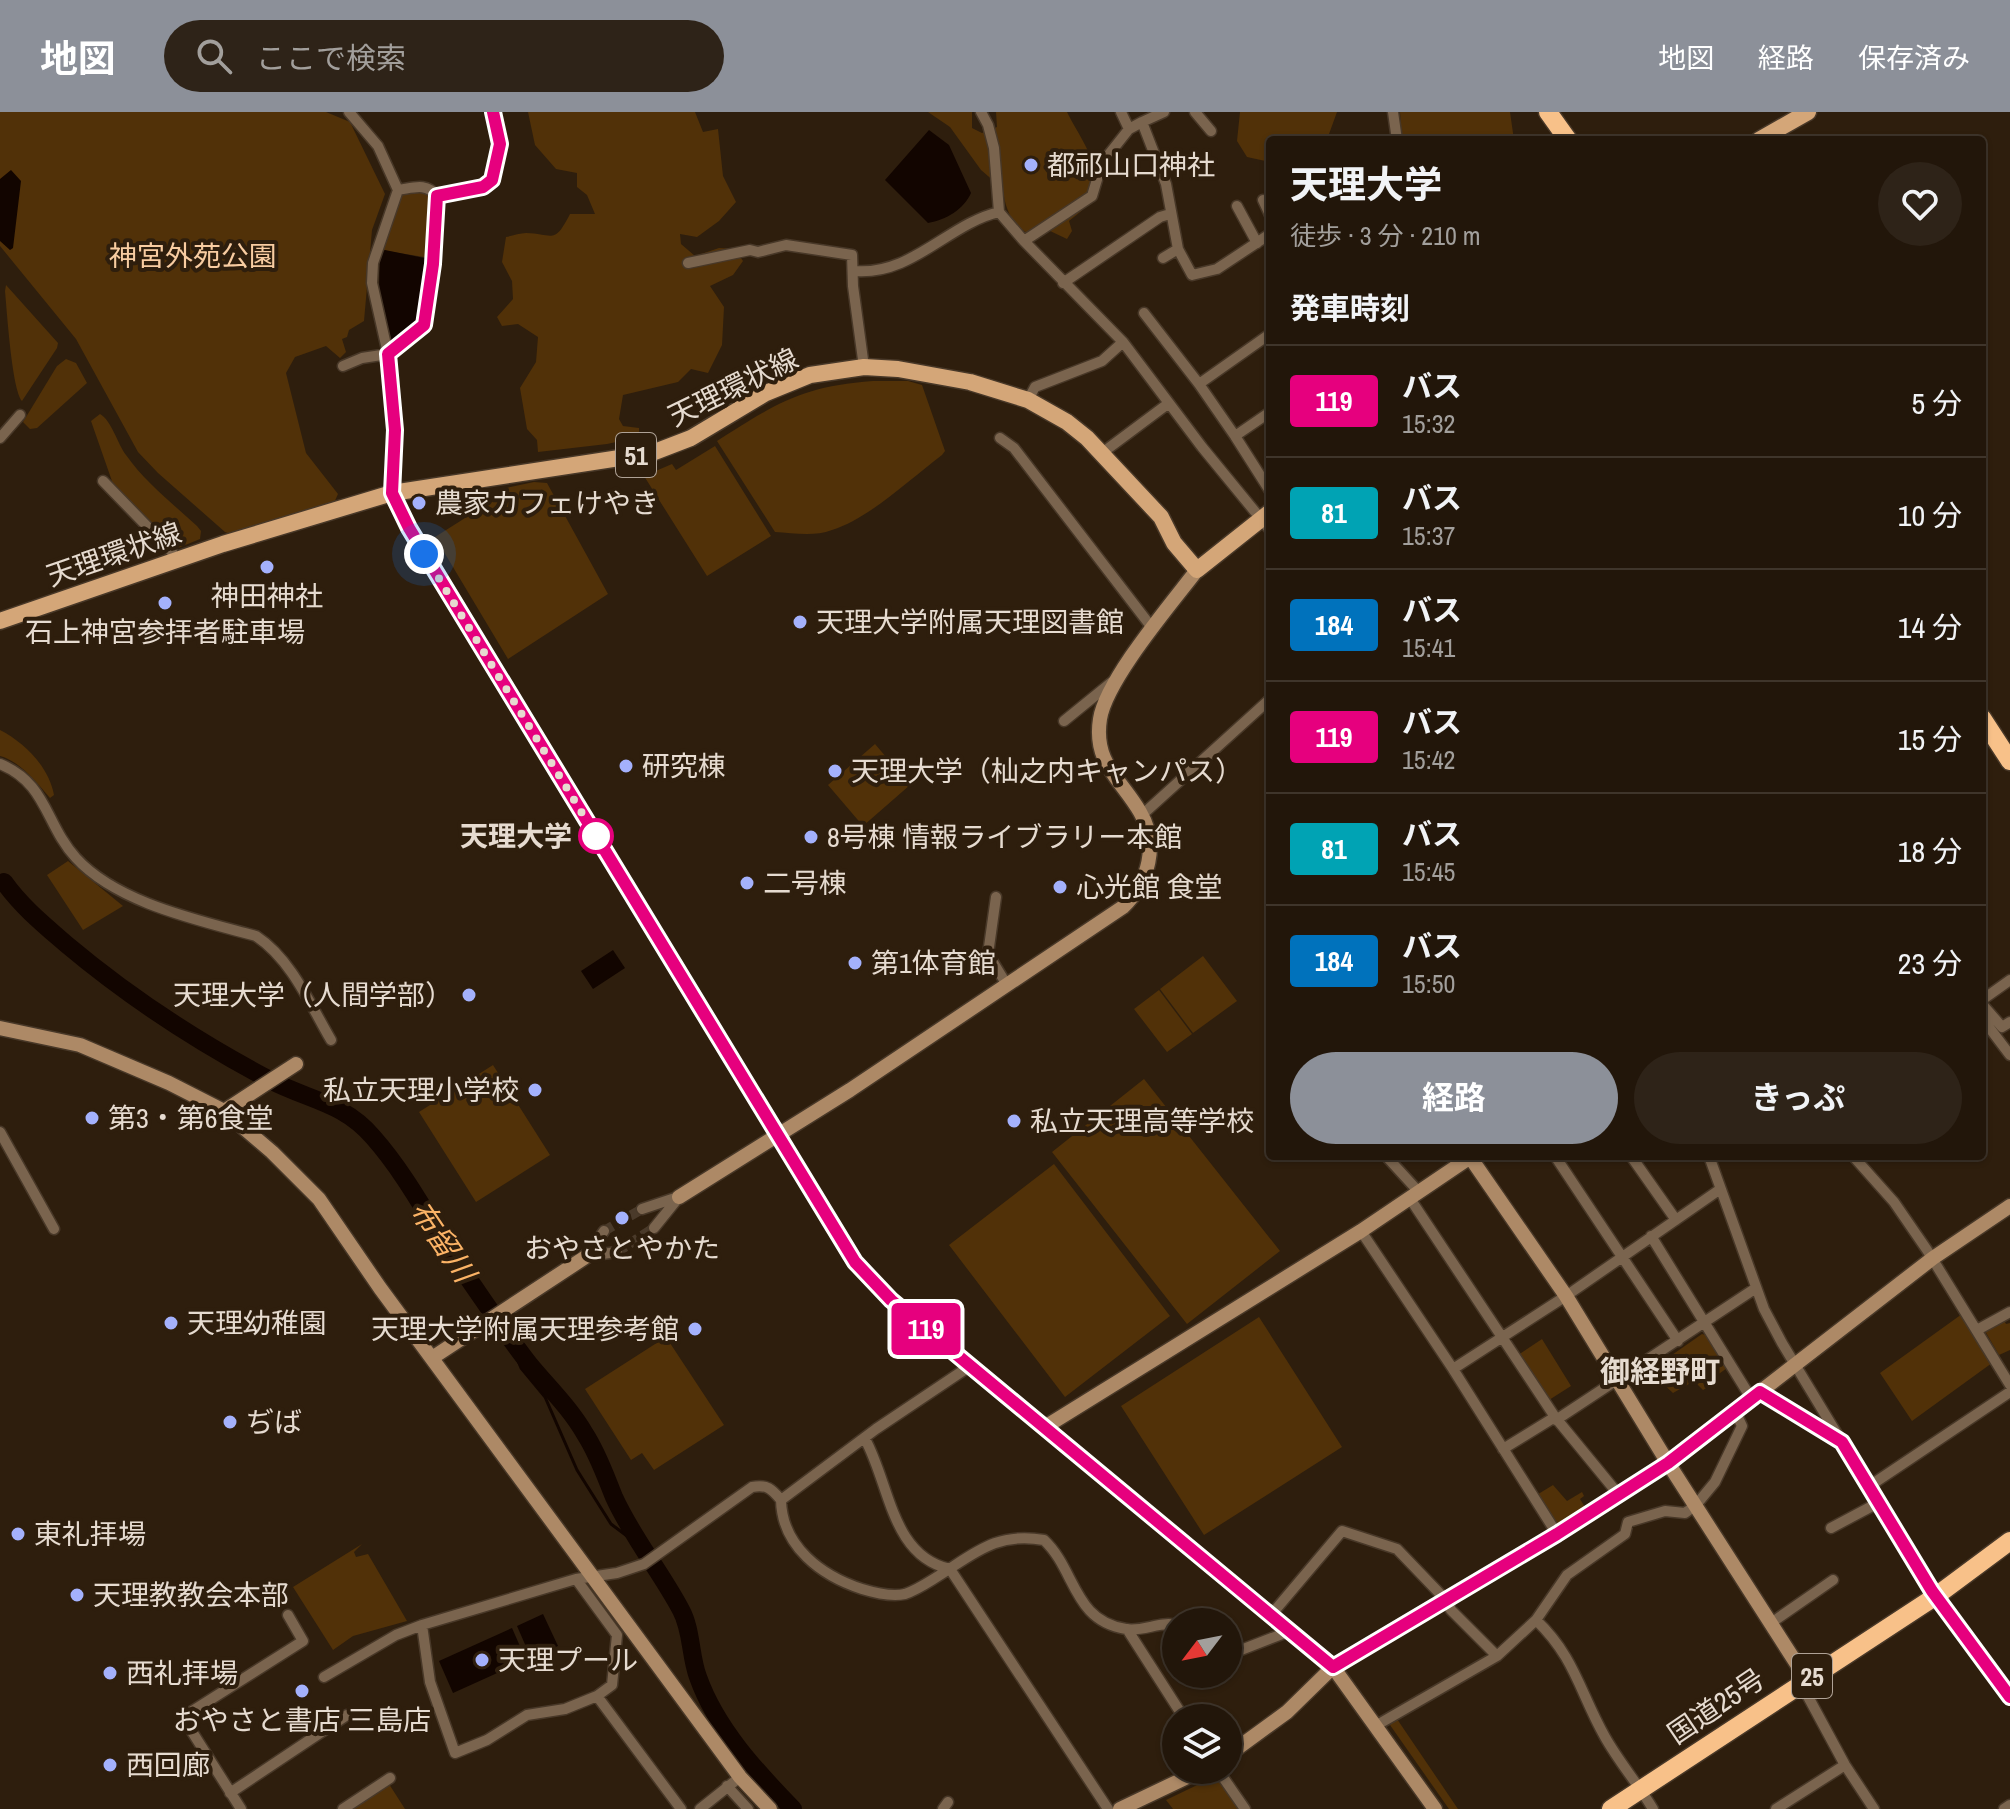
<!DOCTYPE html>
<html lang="ja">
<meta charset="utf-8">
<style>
:root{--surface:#22160a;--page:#2e2318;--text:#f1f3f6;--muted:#a29f9c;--line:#3f352b;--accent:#8c9099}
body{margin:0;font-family:"Archivo Narrow","Noto Sans JP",sans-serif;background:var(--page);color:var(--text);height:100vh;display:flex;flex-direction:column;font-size:30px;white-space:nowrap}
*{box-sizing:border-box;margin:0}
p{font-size:26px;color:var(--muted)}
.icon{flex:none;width:44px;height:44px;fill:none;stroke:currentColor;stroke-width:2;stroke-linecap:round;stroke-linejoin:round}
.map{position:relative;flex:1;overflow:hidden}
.drawer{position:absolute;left:1266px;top:24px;width:720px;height:1024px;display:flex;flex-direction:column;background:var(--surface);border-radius:8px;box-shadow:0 2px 6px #0004,0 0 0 2px var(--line)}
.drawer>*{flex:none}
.badge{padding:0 16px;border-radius:6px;font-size:28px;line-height:52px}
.needle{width:52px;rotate:238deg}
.fabs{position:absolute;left:1162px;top:1496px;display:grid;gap:16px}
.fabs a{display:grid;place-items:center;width:80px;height:80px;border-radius:50%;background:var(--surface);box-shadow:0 2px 6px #0004,0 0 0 2px var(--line);font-size:40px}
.you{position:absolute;width:40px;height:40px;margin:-20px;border:6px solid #fff;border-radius:50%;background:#1a73e8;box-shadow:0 0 0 12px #1a73e833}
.map>.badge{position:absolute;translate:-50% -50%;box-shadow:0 0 0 4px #fff}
h2{padding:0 24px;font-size:30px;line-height:72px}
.round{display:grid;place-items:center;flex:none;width:84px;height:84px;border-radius:42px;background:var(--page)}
.head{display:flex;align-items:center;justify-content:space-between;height:136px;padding:0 24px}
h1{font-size:38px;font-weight:700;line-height:60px}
.primary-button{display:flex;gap:16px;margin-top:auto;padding:16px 24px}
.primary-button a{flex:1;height:92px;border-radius:48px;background:var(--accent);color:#fff;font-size:32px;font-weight:700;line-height:92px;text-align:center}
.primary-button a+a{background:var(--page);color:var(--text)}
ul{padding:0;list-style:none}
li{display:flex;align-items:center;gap:24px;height:112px;padding:0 24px;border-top:2px solid var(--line)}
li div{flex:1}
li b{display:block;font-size:30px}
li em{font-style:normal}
li .badge{min-width:88px;font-weight:700;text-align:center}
header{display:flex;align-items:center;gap:48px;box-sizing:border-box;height:112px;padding:0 40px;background:var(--accent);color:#fff}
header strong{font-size:38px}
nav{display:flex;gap:44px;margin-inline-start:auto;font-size:28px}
.search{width:560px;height:72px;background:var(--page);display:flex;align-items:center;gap:20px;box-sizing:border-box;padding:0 28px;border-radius:44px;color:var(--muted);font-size:30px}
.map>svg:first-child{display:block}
.green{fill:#513108}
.water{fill:#120500}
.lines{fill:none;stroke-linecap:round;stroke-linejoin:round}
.stream{stroke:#120500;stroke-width:3}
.river{stroke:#120500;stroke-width:18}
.street-tunnel{stroke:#4a3a2a;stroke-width:10;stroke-dasharray:10 5;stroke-linecap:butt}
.street-casing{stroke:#483828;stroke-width:13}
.secondary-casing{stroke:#483828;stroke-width:17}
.primary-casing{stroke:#483828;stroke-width:19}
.highway-casing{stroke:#483828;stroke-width:21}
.street{stroke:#7a644e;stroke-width:10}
.secondary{stroke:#ad8966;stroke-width:14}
.primary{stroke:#d4a678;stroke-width:16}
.highway{stroke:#f8c189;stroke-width:18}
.line-casing{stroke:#fff;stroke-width:18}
.line{stroke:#e6007e;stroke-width:12}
.walk{stroke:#e6dbd0;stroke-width:8;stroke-dasharray:0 14.4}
.poi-dot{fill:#a4b1fc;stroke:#2e1e0d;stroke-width:3}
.stop-dot{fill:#fff;stroke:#e6007e;stroke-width:4}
.labels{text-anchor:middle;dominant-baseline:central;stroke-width:8;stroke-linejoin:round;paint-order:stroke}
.shield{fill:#2e1e0d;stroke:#afa296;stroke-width:2}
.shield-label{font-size:26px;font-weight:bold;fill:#e6dbd0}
.poi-label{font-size:28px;fill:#e6dbd0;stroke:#2e1e0d;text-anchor:start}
.park-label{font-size:28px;fill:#f8cca1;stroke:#2e1e0d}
.street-label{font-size:28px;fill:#e6dbd0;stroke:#2e1e0d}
.stop-label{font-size:28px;font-weight:bold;fill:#e6dbd0;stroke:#2e1e0d;text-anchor:end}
.water-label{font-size:30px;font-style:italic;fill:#fbb366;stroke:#2e1e0d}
.neighbourhood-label{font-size:30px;font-weight:bold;fill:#e6dbd0;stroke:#2e1e0d}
</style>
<header>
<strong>地図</strong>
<div class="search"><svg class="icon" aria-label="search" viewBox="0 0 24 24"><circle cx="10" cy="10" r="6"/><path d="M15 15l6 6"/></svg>ここで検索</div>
<nav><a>地図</a><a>経路</a><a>保存済み</a></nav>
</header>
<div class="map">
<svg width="2010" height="1697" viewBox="0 0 2010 1697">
<rect width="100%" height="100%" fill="#2e1e0d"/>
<path class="green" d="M0,0H326L350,10L385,82L372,118L364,209L349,218L347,225L342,227L346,240L340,246L326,234L295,245L286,261L306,341L338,382L333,393L235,424L225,420L158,361L138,340L76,227L0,134Z
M528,0H695L703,20L718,17L723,64L736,90L719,109L697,125L680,122L681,132L695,144L719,136L735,137L743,149L733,163L710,174L724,195L722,233L708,261L691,257L678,270L623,283L619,307L623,314L639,316V325L607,332L538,340L537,328L527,317L520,276L536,250L538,225L518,212L502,214L497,205L513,187L512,169L502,150L506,125C512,124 520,121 526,121C554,122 554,133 570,102H595L587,83L577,75V61L556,57L535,33Z
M928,0H972V16L982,21L997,15L996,0H1067C1080,27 1109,60 1088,91C1084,98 1075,104 1069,109L1072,119L1067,127L1048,118L1036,125C1014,118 1005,99 1003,77L981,58L950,15Z
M1240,0H1337L1329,22L1323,28H1270V50L1247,45L1237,29Z
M1400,0H1510L1514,28H1402Z
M426,77L432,82L430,146L381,138L399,84Z
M6,173L58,231L57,236L22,289C12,277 7,200 5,179Z
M66,247L76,251L87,271L37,316L30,317L23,310L57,254Z
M873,269H908L922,273L945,339L942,343C910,367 870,406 832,418C814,425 793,421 775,420L717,329C775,292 802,274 873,269Z
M100,302C112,309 117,331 126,343C145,370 172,391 197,414L201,419L200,427L178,436L173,433L113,372L91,309Z
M715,334L771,424L707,464L644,364L672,352L676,358Z
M534,370L547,371L608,482L508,547L435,425L473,401V394L506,384V376Z
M0,618C25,631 49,655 54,683L50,686C37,671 20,649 0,644Z
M875,632L910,673L863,714L828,673Z
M68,749L123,794L83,818L47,763Z
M1203,844L1237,889L1193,921L1160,877Z
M1159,878L1192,922L1167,940L1134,897Z
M493,953L550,1043L476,1090L419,1000Z
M1144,967L1280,1139L1187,1212L1052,1040Z
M1054,1052L1170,1204L1065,1285L949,1133Z
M1962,1202L1992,1251L1912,1309L1880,1261Z
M1259,1205L1342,1335L1204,1423L1121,1294Z
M2004,1208L2006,1212L2010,1211V1238L1999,1243L1985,1219Z
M1702,1222L1710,1224L1730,1254L1713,1266L1715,1271L1703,1278L1694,1269L1673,1281L1649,1259Z
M666,1225L724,1313L654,1358L642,1341L631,1348L585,1277Z
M1542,1227L1571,1274L1549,1288L1518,1243Z
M1553,1373L1567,1389L1582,1380L1584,1384L1580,1387L1588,1400L1557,1419L1535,1384Z
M362,1432L354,1440L356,1445L368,1442L407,1509L353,1524L333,1538L293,1475Z
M1397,1607L1458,1697H1449L1390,1613Z
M1216,1664L1240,1697H1173L1166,1688Z
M389,1672L405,1697H351Z"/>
<path class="water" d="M929,18L949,33L971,81C964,97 946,108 928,111L885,68Z
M11,58L21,69L13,136L10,138L0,129V67Z
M385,138L429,147L421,206L414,219L392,235L379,182L380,140Z
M613,838L625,856L593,877L581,859Z
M543,1502L558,1534L531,1546L517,1514Z
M512,1516L526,1548L453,1581L439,1549Z"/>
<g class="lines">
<path class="stream" d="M507,1221L521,1256L545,1285L577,1358L611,1412L643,1436"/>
<path class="river" d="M4,770C21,794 44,813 66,832C129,885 198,930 270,968C308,988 343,990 373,1025C411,1068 435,1120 468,1166C488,1195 508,1225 530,1253C549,1276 570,1296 585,1322C598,1342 605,1363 614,1385C632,1425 661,1460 681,1498C692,1518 690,1544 698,1565C716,1616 756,1659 793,1697"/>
<path class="street-tunnel" d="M604,1119L642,1097
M617,1140L654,1116"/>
<g class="street-casing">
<path id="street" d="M349,0L378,34L398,78L373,151L372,171L388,242L395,318L392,381
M981,0L988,13L994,36L999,100L1024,129L1123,230L1202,335L1270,418
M1121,0L1129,17
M1195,0L1211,19
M1393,0L1397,28
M1142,10L1164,0
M398,78C413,76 426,70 437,84
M1263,88L1270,103
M1237,94L1257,131
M1024,129L1092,84L1102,51L1129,17L1142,10L1166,72L1178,137L1192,163L1217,157L1270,122
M1163,146L1178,137
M688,151L750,138L758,140L786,133L852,143L853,174L864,255
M854,159C912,164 948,112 999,100
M1063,171L1160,105L1170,102
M1144,201L1199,272L1235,324
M343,254L362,246L388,242L424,213L433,152L437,84L483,75L492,68L500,32L493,0
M1199,272L1267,224
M1028,288L1035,275L1102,249L1123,230
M1270,300L1235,324L1270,379
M0,326L20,303
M1000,326L1014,336L1153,517
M1102,341L1169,291
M103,369L172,440L176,449
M1064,609L1112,570
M0,652C47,671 45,712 76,746C117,791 198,808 256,824C291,847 310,892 331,928
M1142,703L1270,587
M996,785L988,842L1007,873
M1982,888L2010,868
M1982,892L2002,915L2010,910
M1982,906L2010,943
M0,1020L54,1117
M1386,1044L1418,1079
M1555,1044L1678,1229
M1631,1044L1676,1108
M1709,1044L1764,1197L1782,1231L1932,1479L2010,1585
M1853,1044L1894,1090L1927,1138L2010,1273
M1409,1085L1555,1305L1619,1383
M642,1097L678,1085
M654,1116L679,1085
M1361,1119L1453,1257L1557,1422
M1651,1124L1751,1286
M587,1144L617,1140
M587,1144L604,1119
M1977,1218L2010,1200
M970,1254L876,1317L781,1388C782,1435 822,1464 862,1477C875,1481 891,1485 905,1482C914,1479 924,1473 932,1468C972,1444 994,1419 1044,1428C1076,1458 1073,1509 1126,1517C1143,1520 1160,1509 1176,1513
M1453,1257L1566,1184L1719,1078
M1760,1280L1840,1329
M1556,1308L1756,1176
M865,1327C890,1372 891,1444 950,1457L1108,1697
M1503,1337L1555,1305
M1868,1375L2010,1280
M1831,1416L1878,1391
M1271,1503L1342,1419L1397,1437L1445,1487L1451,1498L1497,1544
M1536,1508C1575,1545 1580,1581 1605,1625C1619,1650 1638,1672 1653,1697
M1771,1511L1833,1468
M422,1513L430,1570L455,1641L487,1628L527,1603L565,1597L597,1584L612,1573L617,1523L576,1467
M1127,1517L1184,1606
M1228,1543L1290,1519
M324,1565L396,1523L422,1513L576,1467L617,1461L644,1452L752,1375C767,1372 772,1377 781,1388
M1803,1570L1805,1579L1845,1653L1874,1697
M597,1584L681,1697
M1377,1613L1497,1544L1536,1508L1567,1463L1625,1422L1628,1410L1665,1399L1685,1401L1696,1393L1715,1370L1742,1314L1735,1299
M1218,1658L1245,1697
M727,1674L748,1697
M230,1681L347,1603
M241,1697L184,1607L186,1603L303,1529L288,1503
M343,1697L390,1666
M700,1697L740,1665
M943,1697L948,1690
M1776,1697L1845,1653
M2004,1697L2010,1693"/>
</g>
<g class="secondary-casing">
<path id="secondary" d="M392,381L409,416L855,1150L891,1188L1333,1555L1435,1697
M0,916L80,933L169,971L224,999L272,1040L319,1087L380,1176L740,1665L770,1697
M224,999L296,952
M1470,1045L1566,1184L1668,1351L1800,1557L1803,1570
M679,1085L850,978L1123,795C1149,770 1159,732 1140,700C1121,667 1093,651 1100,607C1106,568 1171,492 1197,458
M432,1246L587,1144
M1045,1315L1361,1119L1472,1044
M1228,1643L1287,1600L1333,1555L1557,1422L1668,1351L1933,1146L2010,1094
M1120,1697L1202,1658"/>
</g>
<g class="primary-casing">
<path id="primary" d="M1759,28L1808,0
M0,509L223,432L392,381L652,341L691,326L766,281L810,263L864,255L898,257L970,270L1028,288L1067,310L1087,326L1161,405L1174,431L1197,458L1270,400"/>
</g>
<g class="highway-casing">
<path id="highway" d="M1548,0L1568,28
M1982,606L2010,649
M1611,1697L1936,1484L2010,1429"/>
</g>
<use href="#street" class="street"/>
<use href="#secondary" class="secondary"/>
<use href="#primary" class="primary"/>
<use href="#highway" class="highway"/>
</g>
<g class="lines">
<g class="line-casing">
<path id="line" d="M493,0L500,32L492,68L483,75L437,84L433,152L424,213L388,242L395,318L392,381L409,416L855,1150L891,1188L1333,1555L1557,1422L1668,1351L1760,1280L1842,1330L1932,1479L2010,1585"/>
</g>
<use href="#line" class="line"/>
<path class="walk" d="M424,442L596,724"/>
</g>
<g class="poi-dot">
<circle cx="1031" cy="53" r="8"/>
<circle cx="419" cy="391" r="8"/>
<circle cx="267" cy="455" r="8"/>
<circle cx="165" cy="491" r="8"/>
<circle cx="800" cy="510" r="8"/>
<circle cx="626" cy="654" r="8"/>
<circle cx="835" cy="659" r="8"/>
<circle cx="811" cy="725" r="8"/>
<circle cx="747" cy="771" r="8"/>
<circle cx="1060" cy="775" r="8"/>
<circle cx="855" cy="851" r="8"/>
<circle cx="469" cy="883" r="8"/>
<circle cx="535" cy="978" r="8"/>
<circle cx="92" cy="1006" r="8"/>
<circle cx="1014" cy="1009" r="8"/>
<circle cx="622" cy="1106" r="8"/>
<circle cx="171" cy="1211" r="8"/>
<circle cx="695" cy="1217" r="8"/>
<circle cx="230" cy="1310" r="8"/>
<circle cx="18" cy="1422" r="8"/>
<circle cx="77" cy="1483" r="8"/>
<circle cx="482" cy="1548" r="8"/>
<circle cx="110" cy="1561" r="8"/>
<circle cx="302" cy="1579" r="8"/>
<circle cx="110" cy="1653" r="8"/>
</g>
<circle class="stop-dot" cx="596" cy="724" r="16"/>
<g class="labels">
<g class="shield">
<rect x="616" y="321" width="40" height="44" rx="6"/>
<rect x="1792" y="1542" width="40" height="44" rx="6"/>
</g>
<g class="shield-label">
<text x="636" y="343">51</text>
<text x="1812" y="1564">25</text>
</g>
<g class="poi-label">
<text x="1047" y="53">都祁山口神社</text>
<text x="435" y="391">農家カフェけやき</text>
<text x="267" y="484" text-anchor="middle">神田神社</text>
<text x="816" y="510">天理大学附属天理図書館</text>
<text x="165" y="520" text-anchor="middle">石上神宮参拝者駐車場</text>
<text x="642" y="654">研究棟</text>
<text x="851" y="659">天理大学（杣之内キャンパス）</text>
<text x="827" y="725">8号棟 情報ライブラリー本館</text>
<text x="763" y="771">二号棟</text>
<text x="1076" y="775">心光館 食堂</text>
<text x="871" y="851">第1体育館</text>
<text x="453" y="883" text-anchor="end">天理大学（人間学部）</text>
<text x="519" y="978" text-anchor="end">私立天理小学校</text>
<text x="108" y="1006">第3・第6食堂</text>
<text x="1030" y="1009">私立天理高等学校</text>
<text x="622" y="1136" text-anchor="middle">おやさとやかた</text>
<text x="187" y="1211">天理幼稚園</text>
<text x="679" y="1217" text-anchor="end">天理大学附属天理参考館</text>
<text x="246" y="1310">ぢば</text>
<text x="34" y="1422">東礼拝場</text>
<text x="93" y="1483">天理教教会本部</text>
<text x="498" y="1548">天理プール</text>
<text x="126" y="1561">西礼拝場</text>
<text x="302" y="1608" text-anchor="middle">おやさと書店 三島店</text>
<text x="126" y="1653">西回廊</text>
</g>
<g class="park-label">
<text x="193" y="144">神宮外苑公園</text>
</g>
<g class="street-label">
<text transform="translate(733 275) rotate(-26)">天理環状線</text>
<text transform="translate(114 442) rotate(-19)">天理環状線</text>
<text transform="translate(1716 1594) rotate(-34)">国道25号</text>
</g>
<g class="stop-label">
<text x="572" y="724">天理大学</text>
</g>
<g class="water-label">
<text transform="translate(443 1129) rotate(56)">布留川</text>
</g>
<g class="neighbourhood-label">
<text x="1660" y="1259">御経野町</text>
</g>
</g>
</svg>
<div class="fabs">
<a><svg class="needle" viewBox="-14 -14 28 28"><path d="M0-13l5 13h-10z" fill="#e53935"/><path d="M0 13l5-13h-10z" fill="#a29f9c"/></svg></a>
<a><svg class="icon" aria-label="layers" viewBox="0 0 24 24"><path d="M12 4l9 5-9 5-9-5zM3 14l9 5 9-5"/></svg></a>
</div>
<div class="you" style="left:424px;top:442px"></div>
<b class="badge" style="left:926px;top:1217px;background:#e6007e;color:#fff">119</b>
<section class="drawer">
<div class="head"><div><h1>天理大学</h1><p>徒歩 · 3 分 · 210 m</p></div><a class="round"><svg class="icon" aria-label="heart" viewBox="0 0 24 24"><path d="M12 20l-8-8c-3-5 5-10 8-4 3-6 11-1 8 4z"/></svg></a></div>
<h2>発車時刻</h2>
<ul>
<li><span class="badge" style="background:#e6007e;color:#fff">119</span><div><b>バス</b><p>15:32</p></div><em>5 分</em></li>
<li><span class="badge" style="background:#00a3b4;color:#fff">81</span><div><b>バス</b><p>15:37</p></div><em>10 分</em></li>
<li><span class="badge" style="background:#0072bc;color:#fff">184</span><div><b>バス</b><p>15:41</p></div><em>14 分</em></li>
<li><span class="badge" style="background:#e6007e;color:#fff">119</span><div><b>バス</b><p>15:42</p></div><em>15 分</em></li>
<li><span class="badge" style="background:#00a3b4;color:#fff">81</span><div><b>バス</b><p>15:45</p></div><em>18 分</em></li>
<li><span class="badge" style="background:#0072bc;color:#fff">184</span><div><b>バス</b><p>15:50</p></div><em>23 分</em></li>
</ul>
<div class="primary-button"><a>経路</a><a>きっぷ</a></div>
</section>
</div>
